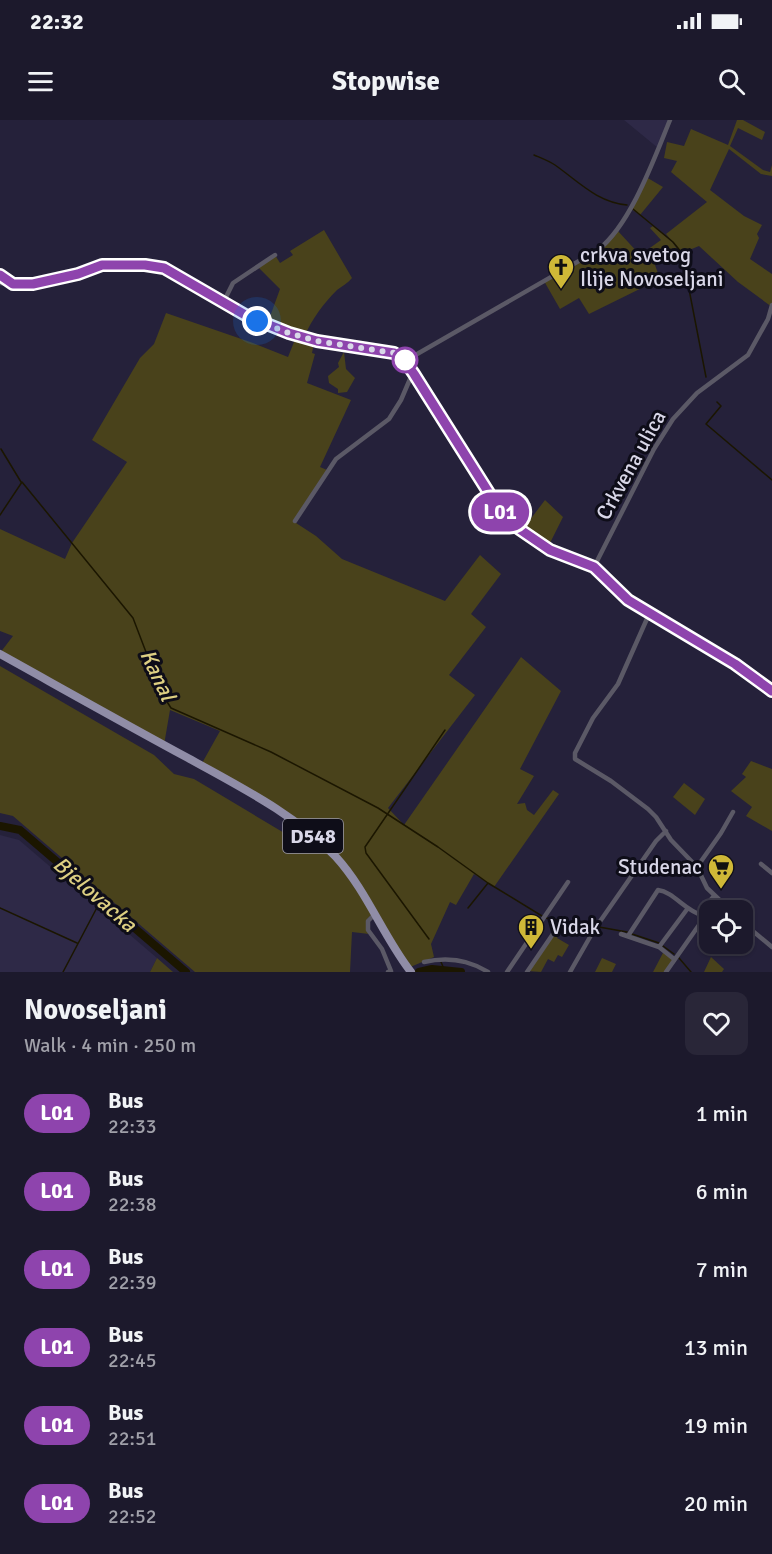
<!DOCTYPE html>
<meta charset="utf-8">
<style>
:root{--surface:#1c192c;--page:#292638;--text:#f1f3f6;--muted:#a0a0a9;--line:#3a3848}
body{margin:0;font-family:Signika,sans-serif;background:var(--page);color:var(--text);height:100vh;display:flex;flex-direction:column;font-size:22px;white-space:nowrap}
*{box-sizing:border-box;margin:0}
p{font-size:20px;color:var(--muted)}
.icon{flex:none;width:33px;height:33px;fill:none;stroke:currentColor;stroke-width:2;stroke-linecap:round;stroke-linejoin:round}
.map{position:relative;height:852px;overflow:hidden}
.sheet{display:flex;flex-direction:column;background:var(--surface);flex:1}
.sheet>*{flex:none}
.badge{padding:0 12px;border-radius:20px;font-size:21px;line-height:39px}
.tools{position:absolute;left:699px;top:780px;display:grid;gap:12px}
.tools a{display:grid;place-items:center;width:54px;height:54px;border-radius:12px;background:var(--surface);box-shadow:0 2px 4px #0004,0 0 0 2px var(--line);font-size:30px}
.you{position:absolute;width:30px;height:30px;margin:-15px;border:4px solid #fff;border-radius:50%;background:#1a73e8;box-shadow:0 0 0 9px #1a73e833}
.map>.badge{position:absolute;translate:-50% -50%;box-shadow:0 0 0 3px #fff}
.round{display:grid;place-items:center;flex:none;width:63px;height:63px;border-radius:12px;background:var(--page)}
.overview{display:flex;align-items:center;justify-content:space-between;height:102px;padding:0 24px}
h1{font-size:28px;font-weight:700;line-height:45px}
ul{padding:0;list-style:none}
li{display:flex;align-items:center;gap:18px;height:78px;padding:0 24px}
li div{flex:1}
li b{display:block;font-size:22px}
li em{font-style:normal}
li .badge{min-width:66px;font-weight:700;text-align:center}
.status{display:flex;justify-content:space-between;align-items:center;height:42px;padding:0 30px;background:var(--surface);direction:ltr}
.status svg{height:16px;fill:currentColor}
header{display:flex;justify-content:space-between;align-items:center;height:78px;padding:0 24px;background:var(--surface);font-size:27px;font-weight:700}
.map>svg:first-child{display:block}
.built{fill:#2e2947}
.green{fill:#49421b}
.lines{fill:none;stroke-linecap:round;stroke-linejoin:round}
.stream{stroke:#1b1600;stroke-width:1.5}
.river{stroke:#1b1600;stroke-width:8}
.street{stroke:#5b5966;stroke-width:4.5}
.secondary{stroke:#79768b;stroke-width:7}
.primary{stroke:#908da7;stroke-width:8}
.line-casing{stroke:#fff;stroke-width:14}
.line{stroke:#8e44ad;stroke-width:9}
.walk{stroke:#d9d7e8;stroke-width:6;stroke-dasharray:0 10.8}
.stop-dot{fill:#fff;stroke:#8e44ad;stroke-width:3}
.labels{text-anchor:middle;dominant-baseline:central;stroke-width:6;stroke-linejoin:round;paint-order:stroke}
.shield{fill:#0e0d18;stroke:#9c9aaa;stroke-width:1.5}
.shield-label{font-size:20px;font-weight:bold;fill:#d9d7e8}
.poi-label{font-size:21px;fill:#d9d7e8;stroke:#0e0d18;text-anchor:start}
.street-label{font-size:21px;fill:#d9d7e8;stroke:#0e0d18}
.water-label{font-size:22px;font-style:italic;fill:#ddcf82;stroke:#0e0d18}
</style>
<div class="status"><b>22:32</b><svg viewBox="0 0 49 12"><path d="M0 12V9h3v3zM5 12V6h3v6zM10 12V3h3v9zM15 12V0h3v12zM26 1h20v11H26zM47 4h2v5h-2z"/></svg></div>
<header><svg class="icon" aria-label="menu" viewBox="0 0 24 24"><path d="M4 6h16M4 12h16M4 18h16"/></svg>Stopwise<svg class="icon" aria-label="search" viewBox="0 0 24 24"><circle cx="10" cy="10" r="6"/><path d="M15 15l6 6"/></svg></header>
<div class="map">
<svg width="772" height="852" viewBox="0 0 772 852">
<rect width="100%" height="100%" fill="#25213a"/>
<path class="built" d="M624,0H670L658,28Z
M0,715L19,720L157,838L150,852H0Z"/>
<path class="green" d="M737,0H743L765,12L762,20L738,8L730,26L763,50L770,52L772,45V56L761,54L729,29L710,70L744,96L762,105L757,114L759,118L750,139L772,154V187L738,162L699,126L682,133L666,114L707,82L671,52L677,41L664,38L667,22L684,26L691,9L728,25Z
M646,57L663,67L640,95L630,88Z
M653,106L672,122L681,134L655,145L660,159L589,194L579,178L560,189L544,161L598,130L617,110L640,135L661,120L650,108Z
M324,110L352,158C348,163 342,166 337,170C323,184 312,199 304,217L267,205L280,169L258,147L275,135L280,143L293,135L290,131Z
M166,193L253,223L288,237L296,217L314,223L312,233L315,234L307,263L351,280L320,347L327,350L296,403L316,416L342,439L445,481L480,435L501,454L471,494L486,507L449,555L475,575L388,688L404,705L521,537L561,571L520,649L534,656L517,684L525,683L527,690L534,695L553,670L559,674L494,767L474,754L456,785L450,782L431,824L434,837L408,848L374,793L367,799L366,810L369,814L352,812L350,852H195L13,696L0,693V546L154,635L174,654L194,659L291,717L298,705L201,645L220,611L170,590L164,625L0,533L13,516L0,511V409L65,439L72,423L127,342L92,320L140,238L154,224Z
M344,232L346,249L355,258L347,272L338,273V269L329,263L328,256L339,247L338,243Z
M545,380L563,397L550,423L528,414L523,409Z
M751,641L772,649V711L746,696L752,687L731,671L746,657L742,654Z
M684,663L705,679L695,695L673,677Z
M559,806L562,809L557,818L569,825L562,837L558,835L554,842L548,839L541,852L528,851Z
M664,831L674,839L666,852H653Z
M711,837L724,849L722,852H704Z
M157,838L173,852H150Z
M602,838L616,844L612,852H595Z"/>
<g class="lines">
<path class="stream" d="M534,35C541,38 549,41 555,45C579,62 597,82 627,85
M633,89L673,122L682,133L706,257
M717,282L721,286L706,304L772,360
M1,329L21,362
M0,395L22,362L133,498L162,574L171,588L271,632L378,688L438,727L488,763L542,796
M0,788L77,823
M468,788L488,763
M546,798L594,806
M599,807L627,812
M632,814L659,823
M429,819L366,733L365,727L445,610
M663,826L674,834
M679,838L691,852
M441,842L444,849
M63,852L102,778"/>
<path class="river" d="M0,706L20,710L186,852
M419,852L432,849L461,852"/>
<path class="street" d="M0,163L10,164
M223,183L233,163L275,135
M405,241L598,130C631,104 654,39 670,0
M295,401L336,339L389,299L401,280L410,259L414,254
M594,447L654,329L673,299L697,273L748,235L768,199L772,185
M650,492L618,564L593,598L575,633V639L611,661L648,689L656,697L671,720L697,747L707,768L730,790
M761,744L772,753
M697,747L721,713L733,692
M375,794L368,801V810L382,829L391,851L388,852
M742,802L772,827
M621,814L659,827L674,839
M628,816L658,770C674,772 685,791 702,795
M659,827L688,788
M424,842C446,837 469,840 488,852
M507,852L568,762
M527,852L555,811
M570,852L594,810L656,721L666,711
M666,852L699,805L703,789L714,776"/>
<path class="secondary" d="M0,155L13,164H33L78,154L102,145H145L164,148L247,197L289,213L317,221L394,233L405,241L414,254L505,400L550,430L594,447L629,480L735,544L772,571"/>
<path class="primary" d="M0,534C63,569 125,604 188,638C240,667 295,694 336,737C367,771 383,816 411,852"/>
</g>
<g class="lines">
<g class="line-casing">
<path id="line" d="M0,155L13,164H33L78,154L102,145H145L164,148L247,196L289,213L317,221L394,233L405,241L414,254L506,400L550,430L594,447L628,480L735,544L772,571"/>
</g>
<use href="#line" class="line"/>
<path class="walk" d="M257,201L289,213L317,221L394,233L405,240"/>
</g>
<defs>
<g id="church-pin" transform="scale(1.35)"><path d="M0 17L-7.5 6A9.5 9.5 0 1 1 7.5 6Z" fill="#cfb837" stroke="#0e0d18"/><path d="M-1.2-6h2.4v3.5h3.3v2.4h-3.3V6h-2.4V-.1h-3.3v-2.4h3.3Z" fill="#111"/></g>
<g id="supermarket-pin" transform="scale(1.35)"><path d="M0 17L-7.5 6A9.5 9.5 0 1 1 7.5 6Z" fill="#cfb837" stroke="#0e0d18"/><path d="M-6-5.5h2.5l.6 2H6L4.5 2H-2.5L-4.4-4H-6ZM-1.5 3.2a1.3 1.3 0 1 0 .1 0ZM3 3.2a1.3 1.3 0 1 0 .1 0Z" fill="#111"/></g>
<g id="building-pin" transform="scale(1.35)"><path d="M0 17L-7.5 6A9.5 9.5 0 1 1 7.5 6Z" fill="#cfb837" stroke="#0e0d18"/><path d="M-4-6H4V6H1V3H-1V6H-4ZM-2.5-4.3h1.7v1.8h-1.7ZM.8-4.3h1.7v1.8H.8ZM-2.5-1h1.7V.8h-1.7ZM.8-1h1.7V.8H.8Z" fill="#111"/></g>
</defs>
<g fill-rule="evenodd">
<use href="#church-pin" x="561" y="147"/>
<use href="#supermarket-pin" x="721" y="747"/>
<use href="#building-pin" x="531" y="807"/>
</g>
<circle class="stop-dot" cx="405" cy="240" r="12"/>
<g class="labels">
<rect class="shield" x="283" y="699" width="60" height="34" rx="4.5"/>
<g class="shield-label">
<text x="313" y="716">D548</text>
</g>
<g class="poi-label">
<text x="580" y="135">crkva svetog<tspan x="580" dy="24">Ilije Novoseljani</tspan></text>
<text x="702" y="747" text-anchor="end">Studenac</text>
<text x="550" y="807">Vidak</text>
</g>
<g class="street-label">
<text transform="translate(631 345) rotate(-61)">Crkvena ulica</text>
</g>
<g class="water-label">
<text transform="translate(158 555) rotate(65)">Kanal</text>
<text transform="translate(95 774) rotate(41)">Bjelovacka</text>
</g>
</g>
</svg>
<div class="tools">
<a><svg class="icon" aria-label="locate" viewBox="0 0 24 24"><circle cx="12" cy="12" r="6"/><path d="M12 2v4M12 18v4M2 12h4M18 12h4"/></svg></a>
</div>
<div class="you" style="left:257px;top:201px"></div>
<b class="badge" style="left:500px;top:392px;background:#8e44ad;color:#fff">L01</b>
</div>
<section class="sheet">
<div class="overview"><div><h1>Novoseljani</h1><p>Walk · 4 min · 250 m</p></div><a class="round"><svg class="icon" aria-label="heart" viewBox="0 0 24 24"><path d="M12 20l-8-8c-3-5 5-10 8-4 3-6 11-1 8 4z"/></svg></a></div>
<ul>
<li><span class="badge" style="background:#8e44ad;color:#fff">L01</span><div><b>Bus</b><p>22:33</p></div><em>1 min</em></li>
<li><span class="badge" style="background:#8e44ad;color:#fff">L01</span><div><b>Bus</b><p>22:38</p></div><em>6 min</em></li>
<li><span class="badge" style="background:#8e44ad;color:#fff">L01</span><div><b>Bus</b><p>22:39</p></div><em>7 min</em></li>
<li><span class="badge" style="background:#8e44ad;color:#fff">L01</span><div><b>Bus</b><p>22:45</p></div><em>13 min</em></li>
<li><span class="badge" style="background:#8e44ad;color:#fff">L01</span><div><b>Bus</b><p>22:51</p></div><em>19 min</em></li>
<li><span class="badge" style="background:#8e44ad;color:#fff">L01</span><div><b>Bus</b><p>22:52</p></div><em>20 min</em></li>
</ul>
</section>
